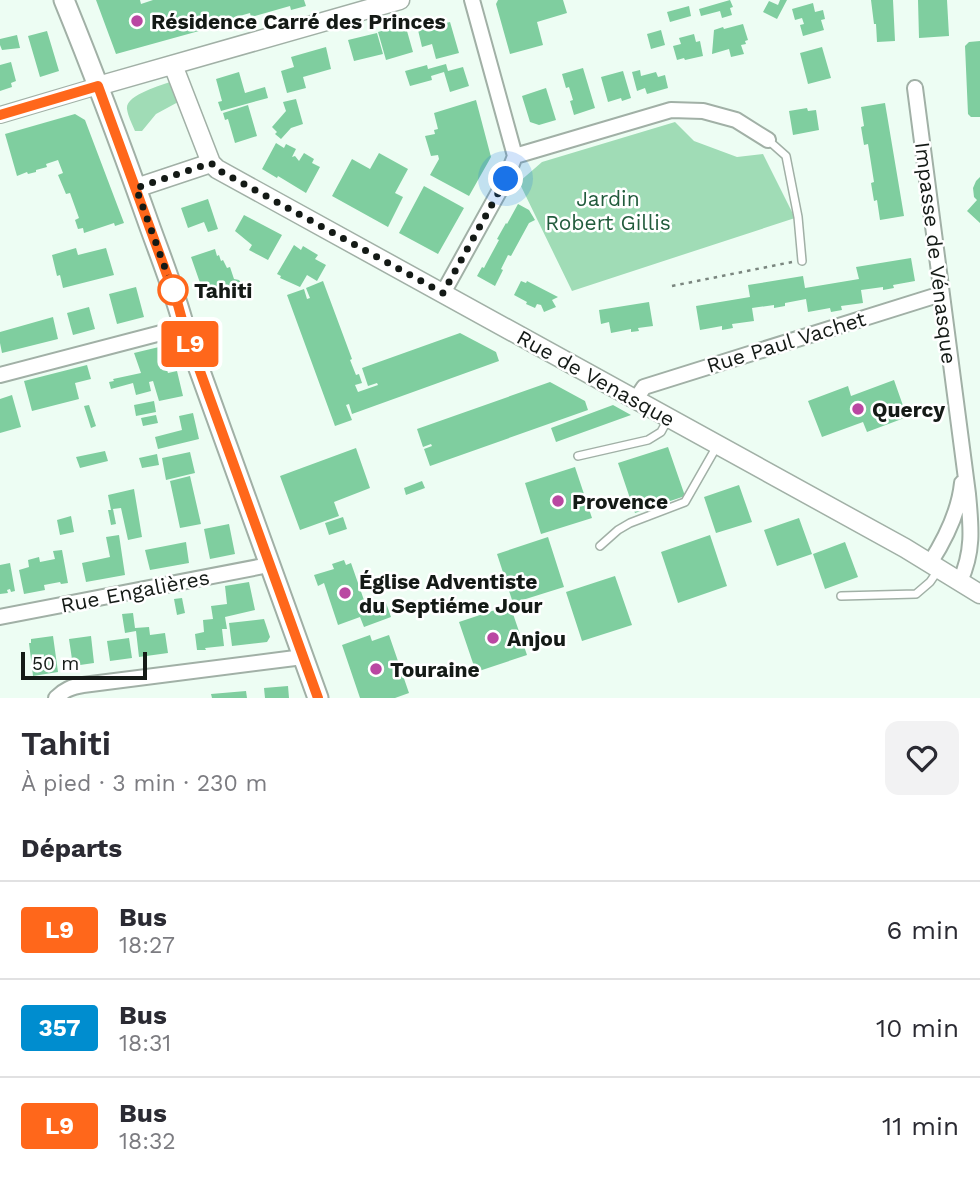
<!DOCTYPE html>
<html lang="fr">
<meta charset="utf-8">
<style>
:root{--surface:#fff;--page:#f2f2f3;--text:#2b2b33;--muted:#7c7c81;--line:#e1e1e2}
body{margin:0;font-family:"Work Sans",sans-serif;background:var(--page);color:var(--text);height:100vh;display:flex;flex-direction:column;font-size:26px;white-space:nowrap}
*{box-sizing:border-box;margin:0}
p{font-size:23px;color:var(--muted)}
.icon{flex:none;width:38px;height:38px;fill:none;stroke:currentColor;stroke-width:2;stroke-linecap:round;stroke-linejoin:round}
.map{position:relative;height:698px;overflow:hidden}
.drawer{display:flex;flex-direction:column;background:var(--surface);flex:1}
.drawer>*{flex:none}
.badge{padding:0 14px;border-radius:5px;font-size:24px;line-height:46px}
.scale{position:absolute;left:21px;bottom:18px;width:126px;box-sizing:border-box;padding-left:7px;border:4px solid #141a16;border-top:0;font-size:19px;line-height:24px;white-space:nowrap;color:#141a16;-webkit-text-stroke:5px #fff;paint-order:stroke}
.you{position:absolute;width:35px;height:35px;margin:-18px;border:5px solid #fff;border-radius:50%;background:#1a73e8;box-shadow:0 0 0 10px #1a73e833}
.map>.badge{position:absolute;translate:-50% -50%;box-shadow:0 0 0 4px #fff}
h2{padding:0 21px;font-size:26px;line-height:63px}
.round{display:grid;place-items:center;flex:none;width:74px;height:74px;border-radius:14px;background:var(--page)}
.head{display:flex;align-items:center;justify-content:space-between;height:119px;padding:0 21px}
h1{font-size:33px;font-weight:600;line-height:52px}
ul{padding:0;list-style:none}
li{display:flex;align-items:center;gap:21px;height:98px;padding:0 21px;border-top:2px solid var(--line)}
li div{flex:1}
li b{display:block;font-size:26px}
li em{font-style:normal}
li .badge{min-width:77px;font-weight:700;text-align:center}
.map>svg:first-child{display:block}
.green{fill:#a0dcb6}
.building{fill:#7fce9f}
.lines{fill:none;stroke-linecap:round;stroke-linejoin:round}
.service-casing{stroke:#a1b0a6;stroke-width:10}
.minor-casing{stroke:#a1b0a6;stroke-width:18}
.tertiary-casing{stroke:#a1b0a6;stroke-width:21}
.secondary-casing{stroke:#a1b0a6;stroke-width:23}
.path{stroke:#7b867f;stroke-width:2.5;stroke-dasharray:3.5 5;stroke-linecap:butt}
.service{stroke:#fff;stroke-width:7}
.minor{stroke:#fff;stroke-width:14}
.tertiary{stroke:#fff;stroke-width:18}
.secondary{stroke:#fff;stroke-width:19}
.line-casing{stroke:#fff;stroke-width:16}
.line{stroke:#ff671b;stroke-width:10}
.walk{stroke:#141a16;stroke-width:7;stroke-dasharray:0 12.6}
.poi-dot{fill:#ba47a2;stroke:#fff;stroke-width:2.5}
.stop-dot{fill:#fff;stroke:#ff671b;stroke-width:3.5}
.labels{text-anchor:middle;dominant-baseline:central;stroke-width:5;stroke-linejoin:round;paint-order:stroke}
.poi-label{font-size:21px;font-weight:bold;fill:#141a16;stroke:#fff;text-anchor:start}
.park-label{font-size:21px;fill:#215b3c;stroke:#fff}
.street-label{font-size:21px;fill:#141a16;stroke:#fff}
.stop-label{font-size:21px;font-weight:bold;fill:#141a16;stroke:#fff;text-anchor:start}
</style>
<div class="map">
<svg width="980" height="698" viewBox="0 0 980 698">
<rect width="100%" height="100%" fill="#edfdf3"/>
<path class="green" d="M173,81L180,101L156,114L142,131H135C132,124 128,116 127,109C125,95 162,85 173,81Z
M675,122L694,141L737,157L763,154L795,218L572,291L519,182L542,162Z"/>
<path class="building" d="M96,0H140L141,4L153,0H304L306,6L291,10L290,6L251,17L250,13L198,28L199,31L116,54Z
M498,0H563L567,13L537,22L543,45L510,54L496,4Z
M730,0L733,7L730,8L732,15L722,18L720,11L701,16L699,9Z
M780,0H787L777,19L763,12L769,1L778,5Z
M871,0H893L895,41L877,42L876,24H874Z
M918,0H947L949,36L919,38Z
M813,3L815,12L823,10L825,19L821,20L824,30L803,36L800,25L804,24L802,18L795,20L792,9Z
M689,6L691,16L670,22L667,12Z
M450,22L459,53L436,59L432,44L422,47L418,30L427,28L428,31L439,28L438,25Z
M405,24L413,52L386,60L378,32Z
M743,24L748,40L745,41L746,44L741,45L744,54L731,57L729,49L712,54L714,30L723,27L724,29Z
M661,30L665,45L651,49L647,34Z
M47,31L59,71L40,77L28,36Z
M377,33L383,54L354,61L348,40Z
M694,34L696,42L700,41L703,56L685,60L684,58L677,60L673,46L681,44L679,38Z
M17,35L20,48L2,50L0,45V39Z
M980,41V117H971L968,114L965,46L969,42Z
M326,47L331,69L303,77L306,88L287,93L281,71L294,67L291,57Z
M822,47L831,78L808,84L800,53Z
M11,62L16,81L11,83L12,87L0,91V65Z
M446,64L448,71L463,67L469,86L450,92L444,72L431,76L432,80L410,86L405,71L427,65L428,69Z
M583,68L595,108L574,115L570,101L573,100L569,87L566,88L562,74Z
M640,70L641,76L656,72L658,77L665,75L668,88L647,94L645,88L637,91L632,72Z
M623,71L631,98L622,101L621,98L608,102L601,77Z
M239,72L245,93L265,87L268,98L221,111L218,102L222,101L216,79Z
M546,88L556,120L539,125L530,122L522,96Z
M296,99L303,124L291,128L281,139L275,134L277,132L272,127L286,111L283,102Z
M476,100L491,157L469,196L430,175L439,159L438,155L431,156L425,136L435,134L434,130L438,129L434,113Z
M885,103L904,216L880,220L877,200L874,201L871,183L874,182L868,144L864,145L861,127L864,126L861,107Z
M248,105L257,136L235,143L228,119L225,120L223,113Z
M807,108L808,111L816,110L819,130L793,135L789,111Z
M75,114L85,120L124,223L115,226L114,223L84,233L83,228L78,229L75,220L79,218L70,193L66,194L58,175L63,173L58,160L46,164L47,167L36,170V172L28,174L27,172L17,176L5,134Z
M276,143L284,148L286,144L296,149L292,157L295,156L299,161L304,153L314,159L312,163L320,167L306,193L278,176L277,178L262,169Z
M379,153L408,169L395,193L403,197L388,227L332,196L352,159L370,169Z
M980,177V223L967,211L977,200L974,197L973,188L976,181Z
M424,186L464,208L438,254L399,233Z
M208,199L218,229L208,232L204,222L188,228L181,208Z
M518,204L529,210L535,220L529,223L511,256L508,255L501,269L503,270L495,286L477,276L482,267L484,268L486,264L499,240L497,239L506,223L507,224Z
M244,215L282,235L268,260L249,250L252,245L235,231Z
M294,245L301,250L303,246L318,255L315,259L326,265L317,281L307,275L300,287L280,278L281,276L277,274Z
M76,248L78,255L106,248L114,275L63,288L60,275L57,276L52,255Z
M215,249L217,256L219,255L221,261L223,260L227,268L230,267L234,279L239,280L241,283L237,288L206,300L191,257Z
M911,258L915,281L893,285L894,288L883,290V287L861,290L863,303L841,306L842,310L831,312L830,308L808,312L806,299L785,303V306L774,308V305L752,308L754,321L732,324L733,328L722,330V326L700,330L696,306L750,297L748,285L803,276L805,288L859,279L856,267Z
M323,281L352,359L350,360L356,375L359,374L362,383L355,385L358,392L378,385L377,383L368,386L362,368L460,333L496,352L499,361L352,414L349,404L346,405L352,420L335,426L287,295L304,289L307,299L310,298L306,288Z
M521,281L526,283L527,281L558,297L552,300L556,307L544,312L541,305L537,304L535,308L526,304L527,302L514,295Z
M136,287L144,317L117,324L109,294Z
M649,302L653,326L638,328L639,331L631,332V329L611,333L609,322L601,324L599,310Z
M89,307L95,329L73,335L67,313Z
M53,317L58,339L2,353L0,343V332Z
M159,347L168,373L177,371L183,396L159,401L153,381L149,382L151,391L136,395L133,383L111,389L109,382L114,381L113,379L141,373L134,353Z
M87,365L91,379L75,383L79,399L32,411L24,381Z
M894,380L907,417L867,432L863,422L822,437L808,401L848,386L851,396Z
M550,382L585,401L588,410L430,466L424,449L432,446L431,444L423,447L417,429Z
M12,395L21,427L0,433V399Z
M154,401L156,412L136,416L134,405Z
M89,405L96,426L91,428L84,406Z
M613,405L631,415L556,442L551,428Z
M193,413L199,439L158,449L155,437L182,430L179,416Z
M156,415L158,423L143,426L141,418Z
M668,447L685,496L635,513L618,463Z
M356,448L370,488L334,502L339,516L300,530L280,476Z
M105,451L108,461L80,468L76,457Z
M190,452L195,473L166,480L162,458Z
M157,454L159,465L142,468L139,458Z
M575,467L592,518L541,534L525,483Z
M190,476L201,524L180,528L170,481Z
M422,481L425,488L406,495L404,488Z
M739,485L752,522L716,533L704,497Z
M134,489L142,537L128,540L121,508L113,509L116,524L111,525L108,510H111L108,495Z
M71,516L74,532L60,535L57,520Z
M343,517L347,529L329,535L325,523Z
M799,518L812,554L777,566L764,530Z
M229,524L235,554L210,559L204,529Z
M119,535L125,575L86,582L82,563L110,557L106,537Z
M710,535L727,586L678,603L661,552Z
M548,537L564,587L513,603L497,554Z
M186,542L189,563L150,570L145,550Z
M845,542L858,577L825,589L813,554Z
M62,550L68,583L61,584L60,582L44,585L45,590L24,594L19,570L29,567L28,560L39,557L40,562L55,559L53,551Z
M344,560L346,565L351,563L365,603L373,601L374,604L385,600L391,617L364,627L360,617L338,625L324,583L318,586L314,575L334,569L332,564Z
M10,563L15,591L11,592L10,589L7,590L8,593L0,594V565Z
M615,576L632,625L582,641L566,592Z
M249,582L255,610L225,617L227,629H222L224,646L205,648L206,650H197L195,634L204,632L203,620L213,619L211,606L227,604L225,586Z
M182,598L185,613L177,615L174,599Z
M510,605L527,655L476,672L459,622Z
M133,613L135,628L149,627L150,635L165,633L168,653L139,657L136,631L125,633L122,614Z
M264,619L270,637L267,642L232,646L229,623Z
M370,635L372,641L389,635L409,693L395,698H360L342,645Z
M53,636L58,672L33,676L29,643H31V639Z
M91,636L94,663L73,666L69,639Z
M129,638L132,658L110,661L107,641Z
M288,686L289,698H265L264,688Z
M246,691L247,698H212L211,694Z"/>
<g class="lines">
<g class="service-casing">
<path id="service" d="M768,140L786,156L798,217L802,261
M578,456L648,440L661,432L668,419
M600,546L618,530L630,523L685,502L717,446
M841,596L916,594L930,582L939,569"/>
</g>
<g class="minor-casing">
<path id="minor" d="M915,88L968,494C971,526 974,551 960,581
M0,115L98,86
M515,156L671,110L703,111L736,120L768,140
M443,293L506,179L515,156L472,0
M0,375L184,327
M636,399L644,387L941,294
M930,563C946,538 959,512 962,483
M0,617L269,565
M56,698C64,690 71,687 83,685L303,657"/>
</g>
<g class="tertiary-casing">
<path id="tertiary" d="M173,65L211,163L217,169L905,548L980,594
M98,86L400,0
M136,188L211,163"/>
</g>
<g class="secondary-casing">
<path id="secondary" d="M64,0C93,71 120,143 146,216C159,253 174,289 184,327L318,698"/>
</g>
<path class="path" d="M672,286L792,262"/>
<use href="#service" class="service"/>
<use href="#minor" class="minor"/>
<use href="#tertiary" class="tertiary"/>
<use href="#secondary" class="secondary"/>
</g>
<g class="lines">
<g class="line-casing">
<path id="line" d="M0,115L98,86L178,305L184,327L318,698"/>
</g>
<use href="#line" class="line"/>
<path class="walk" d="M173,290L136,188L211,163L222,172L443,293L506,179"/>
</g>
<g class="poi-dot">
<circle cx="137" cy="21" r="7"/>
<circle cx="858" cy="409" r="7"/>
<circle cx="558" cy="501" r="7"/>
<circle cx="345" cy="593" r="7"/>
<circle cx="493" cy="638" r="7"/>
<circle cx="376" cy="669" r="7"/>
</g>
<circle class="stop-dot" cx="173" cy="290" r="14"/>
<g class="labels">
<g class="poi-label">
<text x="151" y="21">Résidence Carré des Princes</text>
<text x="872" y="409">Quercy</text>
<text x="572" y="501">Provence</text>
<text x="359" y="581">Église Adventiste<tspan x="359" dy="24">du Septiéme Jour</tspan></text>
<text x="507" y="638">Anjou</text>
<text x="390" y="669">Touraine</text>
</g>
<g class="park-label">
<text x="608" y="198">Jardin<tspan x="608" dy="24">Robert Gillis</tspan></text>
</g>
<g class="street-label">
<text transform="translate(936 253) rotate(83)">Impasse de Vénasque</text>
<text transform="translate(786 342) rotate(-17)">Rue Paul Vachet</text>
<text transform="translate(596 378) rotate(29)">Rue de Venasque</text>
<text transform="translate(135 591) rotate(-11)">Rue Engalières</text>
</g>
<g class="stop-label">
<text x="194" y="290">Tahiti</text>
</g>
</g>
</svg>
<div class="scale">50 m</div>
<div class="you" style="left:506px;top:179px"></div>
<b class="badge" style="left:190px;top:344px;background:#ff671b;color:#fff">L9</b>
</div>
<section class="drawer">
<div class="head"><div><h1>Tahiti</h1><p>À pied · 3 min · 230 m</p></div><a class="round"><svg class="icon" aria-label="heart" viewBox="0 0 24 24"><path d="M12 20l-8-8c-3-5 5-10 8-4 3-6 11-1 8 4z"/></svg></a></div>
<h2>Départs</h2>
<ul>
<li><span class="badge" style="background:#ff671b;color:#fff">L9</span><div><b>Bus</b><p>18:27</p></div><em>6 min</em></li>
<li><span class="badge" style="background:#008dcf;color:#fff">357</span><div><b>Bus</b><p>18:31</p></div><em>10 min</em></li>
<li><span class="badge" style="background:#ff671b;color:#fff">L9</span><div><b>Bus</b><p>18:32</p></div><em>11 min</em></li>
</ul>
</section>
